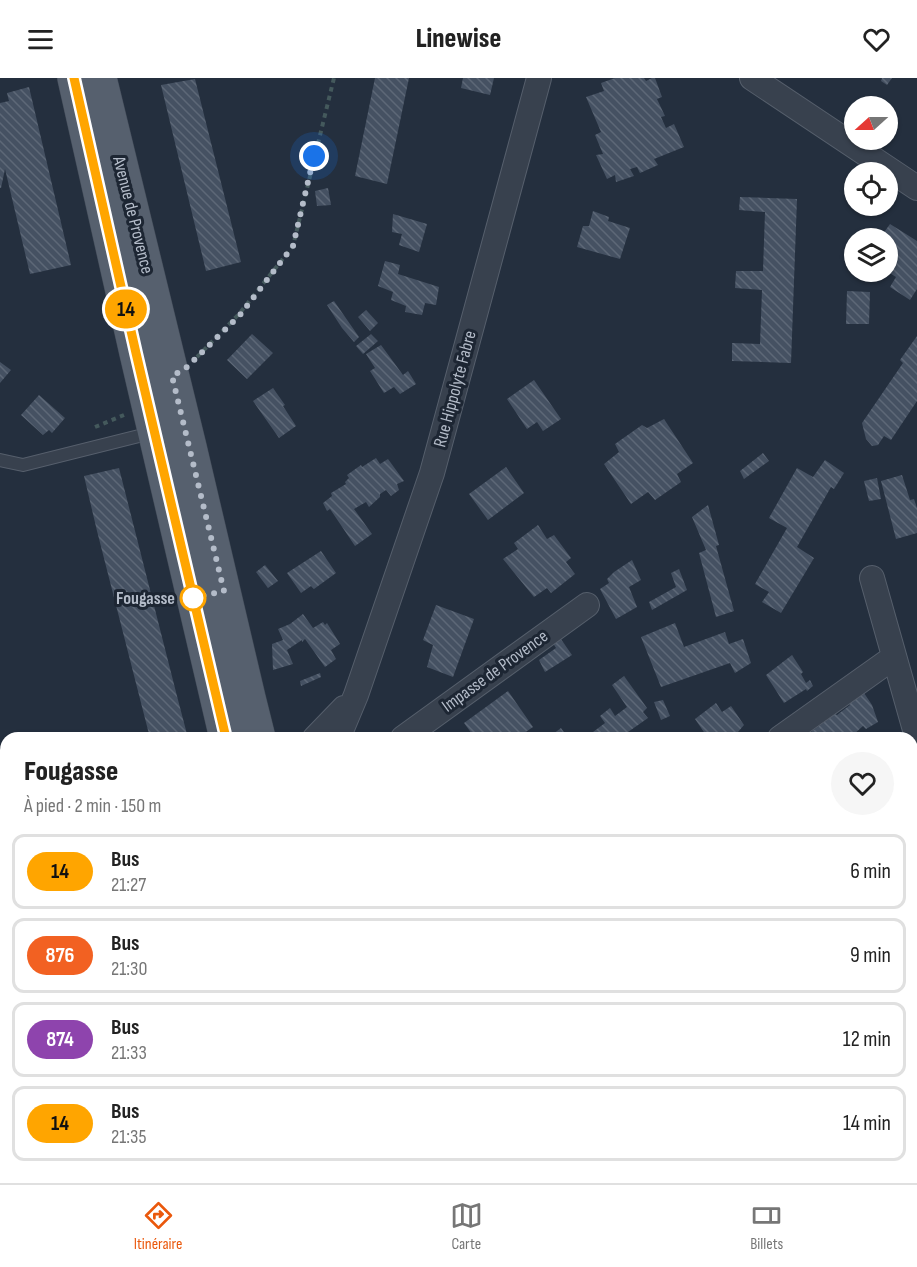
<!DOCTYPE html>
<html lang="fr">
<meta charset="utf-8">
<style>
:root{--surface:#fff;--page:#f6f6f6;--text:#222;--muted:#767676;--line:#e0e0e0;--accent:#ea580c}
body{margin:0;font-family:"Sofia Sans Condensed",sans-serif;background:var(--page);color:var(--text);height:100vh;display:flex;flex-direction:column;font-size:22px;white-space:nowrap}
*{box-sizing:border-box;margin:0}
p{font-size:20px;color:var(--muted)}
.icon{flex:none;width:33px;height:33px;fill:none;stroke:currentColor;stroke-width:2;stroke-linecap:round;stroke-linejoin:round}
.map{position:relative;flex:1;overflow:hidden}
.sheet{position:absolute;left:0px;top:654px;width:918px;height:452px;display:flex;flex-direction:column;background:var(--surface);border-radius:18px 18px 0 0;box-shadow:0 2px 4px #0004}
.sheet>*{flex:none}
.badge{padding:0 12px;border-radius:20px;font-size:21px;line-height:39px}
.needle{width:39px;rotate:249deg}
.fabs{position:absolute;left:844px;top:18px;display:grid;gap:12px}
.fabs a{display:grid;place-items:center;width:54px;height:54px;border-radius:50%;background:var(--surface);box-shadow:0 2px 4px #0004;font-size:30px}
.you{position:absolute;width:30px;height:30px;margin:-15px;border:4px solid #fff;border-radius:50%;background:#1a73e8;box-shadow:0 0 0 9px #1a73e833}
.map>.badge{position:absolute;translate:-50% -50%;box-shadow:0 0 0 3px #fff}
.round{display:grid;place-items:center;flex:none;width:63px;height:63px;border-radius:32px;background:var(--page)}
.headline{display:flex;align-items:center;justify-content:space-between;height:102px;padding:0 24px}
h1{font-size:28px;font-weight:800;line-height:45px}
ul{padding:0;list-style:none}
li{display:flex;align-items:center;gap:18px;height:75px;margin:0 12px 9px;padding:0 12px;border:3px solid var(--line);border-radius:12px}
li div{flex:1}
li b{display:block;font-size:22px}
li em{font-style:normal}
li .badge{min-width:66px;font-weight:700;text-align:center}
header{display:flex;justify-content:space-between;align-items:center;height:78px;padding:0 24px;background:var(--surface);font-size:27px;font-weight:800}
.menu{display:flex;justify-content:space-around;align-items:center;height:84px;border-top:2px solid var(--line);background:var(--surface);font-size:16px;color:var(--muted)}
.menu a{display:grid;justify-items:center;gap:3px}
.menu .current{color:var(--accent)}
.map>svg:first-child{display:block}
.water{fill:#394c67}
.building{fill:url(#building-back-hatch)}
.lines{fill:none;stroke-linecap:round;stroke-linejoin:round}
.lane-casing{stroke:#565f6c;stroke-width:14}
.street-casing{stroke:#565f6c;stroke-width:26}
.primary-casing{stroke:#414a57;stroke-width:34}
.path{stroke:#44595c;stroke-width:4;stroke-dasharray:4.5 4.5;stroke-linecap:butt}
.lane{stroke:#38414e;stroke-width:12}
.street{stroke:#38414e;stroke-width:24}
.primary{stroke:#56606e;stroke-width:33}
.line-casing{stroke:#fff;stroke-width:14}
.line{stroke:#ffa500;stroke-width:9}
.walk{stroke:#b4bcc9;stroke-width:6;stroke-dasharray:0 10.8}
.stop-dot{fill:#fff;stroke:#ffa500;stroke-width:3}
.labels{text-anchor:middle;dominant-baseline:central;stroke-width:6;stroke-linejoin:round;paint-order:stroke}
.street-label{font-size:18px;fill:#b4bcc9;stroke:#1d2633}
.stop-label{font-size:18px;font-weight:bold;fill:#b4bcc9;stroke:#1d2633;text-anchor:end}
</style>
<header><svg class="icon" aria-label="menu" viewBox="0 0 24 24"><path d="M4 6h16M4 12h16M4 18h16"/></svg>Linewise<svg class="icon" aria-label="heart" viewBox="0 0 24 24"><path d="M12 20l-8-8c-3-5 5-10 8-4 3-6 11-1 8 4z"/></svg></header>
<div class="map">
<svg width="917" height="1105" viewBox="0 0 917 1105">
<defs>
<pattern id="building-back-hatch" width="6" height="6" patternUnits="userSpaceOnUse" patternTransform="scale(1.5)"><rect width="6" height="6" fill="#455162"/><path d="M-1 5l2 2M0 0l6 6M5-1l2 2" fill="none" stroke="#5d6877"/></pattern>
</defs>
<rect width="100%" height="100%" fill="#242f3e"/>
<path class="water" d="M730,1100H760L770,1105H732L733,1104Z"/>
<path class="building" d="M375,0H409L387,106L355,98Z
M463,0H494L490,17L461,10Z
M615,0H644L646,3L652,0H655L662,19L657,21L665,38L661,39L666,50L674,46L684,69L654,81L658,87L640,95L637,89L630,91L634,98L616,104L615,97L607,101L596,77L603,76L595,57L601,54L586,19L604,13L601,5Z
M882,0H892L887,7L881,3Z
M195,1L241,184L206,193L161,7Z
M29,9L71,187L30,196L5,91L1,110H0V25L9,23L7,15Z
M328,110L331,127L317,128L315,113Z
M740,119L797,121L791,285L732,283V265L760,266L762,212L735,210L736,193H763L765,134L739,132Z
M593,133L609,139L608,143L630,150L620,181L577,169L583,148H589Z
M393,136L427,146L419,174L399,167L402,156L392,154Z
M890,146L917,163V211L910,222L890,209L896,199L888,194V160H880Z
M385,183L400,187L398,196L439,209L436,227L425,225L422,237L405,234L406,228L391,222L393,214L378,208Z
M847,213L870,214L869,246H846Z
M334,223L359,259L354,264L342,250L327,227Z
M366,232L378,245L370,253L358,239Z
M252,256L273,275L247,301L227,282Z
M371,256L378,263L363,276L356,268Z
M917,258V323L891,362L884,358L878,367L872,368L866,361L862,345L903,285L900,282Z
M381,267L403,297L408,293L416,306L400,316L394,309L384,315L370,293L375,290L366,276Z
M0,284L11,292L0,305Z
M534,302L561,341L543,353L537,344L527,351L507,321Z
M273,310L285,327L283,328L296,348L279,360L253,323Z
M39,317L65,340L52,355L49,352L43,357L21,337Z
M664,341L693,385L677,396L681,404L655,422L648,414L631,426L604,386L619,374L615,366L642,347L647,350Z
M763,375L769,383L744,401L740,393Z
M376,380L380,386L388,381L404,403L397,406L399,412L391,418L386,412L380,416V419L369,429L366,424L354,431L372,456L355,468L330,431L327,433L323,425L332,418L331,415L346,406L345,404L349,400L347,397L361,387L362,389Z
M825,382L844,395L834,411L831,409L797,469L814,480L781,535L762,524L769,514L755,506L787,450L769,440L797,390L813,399Z
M506,389L524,415L488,442L469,416Z
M119,390L177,618L188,660H150L97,453L84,398Z
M902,397L910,422L914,421L917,430V455L896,461L881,403Z
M877,400L881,421L869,423L864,403Z
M708,427L719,467L716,468L734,533L716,539L699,475L706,472L692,439Z
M538,447L547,461L554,457L571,480L566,484L575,496L551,515L547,510L534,519L503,481L518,471L514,465Z
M321,473L336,495L314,511L311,508L301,515L287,495Z
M632,482L641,502L629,509L637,529L616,541L600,511L609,505L607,501L614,494Z
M265,487L278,503L268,510L256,494Z
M679,491L687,512L652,532L649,524L676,509L671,495Z
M436,527L474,541L453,599L427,589L433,567L423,562Z
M303,536L313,550L323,544L325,547L327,545L340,566L331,572L336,581L325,589L305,561L302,564V562L287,572L293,586L273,592L272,566L283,562L278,551L290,546Z
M675,545L684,569L725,554L729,566L743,561L751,585L735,595L730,585L661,609L641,559Z
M556,554L572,577L545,594L539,582L556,570L549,559Z
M792,577L803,594L801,596L806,605L810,602L813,608L807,613L806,611L784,625L766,597Z
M320,595L321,599L301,608L300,603Z
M624,598L647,630L643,634L648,640L628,654L632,660H585L605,645L600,638L610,630L615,638L627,629L612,607Z
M508,613L533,649L517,660H511L510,658L508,660H485L483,657L479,660H475L464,645Z
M864,615L872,627L878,644L866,651L863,648L853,657L854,660H803L835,636L837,637L850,627L848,624Z
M663,622L670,638L661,642L654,624Z
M716,625L722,634L731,628L744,647L738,654L741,660H708L695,641Z
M561,650L568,660H556L553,656Z
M0,674L6,680V713L0,707Z
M6,833V881L0,882V835Z
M917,906V968L912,969V908Z
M917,1008V1059L912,1061V1009Z
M0,1034L6,1037V1078L3,1076L5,1072L0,1070Z
M917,1099V1105H910L909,1101Z
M60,1100H140L152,1105H75L70,1103V1105H63L59,1103Z
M627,1100H661V1103L627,1101Z"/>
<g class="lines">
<g class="lane-casing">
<path id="lane" d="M0,382L23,387L139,358L153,356
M481,1105L501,1102L505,1105"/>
</g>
<g class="street-casing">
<path id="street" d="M752,0L917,110
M872,500L917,659
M315,660L344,630
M338,660L356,617L432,395L539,0
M403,660L587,527
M780,660L894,579
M0,940L6,939"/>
</g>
<g class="primary-casing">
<path id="primary" d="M74,0L136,275L226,660
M100,0L190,369L249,620L259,660
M334,1100L336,1105
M362,1100L363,1105"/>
</g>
<path class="path" d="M197,279L239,236L293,168L334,0
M95,349L124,337"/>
<use href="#lane" class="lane"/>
<use href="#street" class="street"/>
<use href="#primary" class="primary"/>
</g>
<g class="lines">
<g class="line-casing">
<path id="line" d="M74,0L136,275L226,660"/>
</g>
<use href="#line" class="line"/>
<path class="walk" d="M193,520L224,513L172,298L186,290L240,237L293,168L314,78"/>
</g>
<circle class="stop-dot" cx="193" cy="520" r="12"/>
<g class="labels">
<g class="street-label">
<text transform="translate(133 137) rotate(76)">Avenue de Provence</text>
<text transform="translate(455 311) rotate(-75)">Rue Hippolyte Fabre</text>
<text transform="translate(495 593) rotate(-36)">Impasse de Provence</text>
</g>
<g class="stop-label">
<text x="175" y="520">Fougasse</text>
</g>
</g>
</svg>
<div class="fabs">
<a><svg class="needle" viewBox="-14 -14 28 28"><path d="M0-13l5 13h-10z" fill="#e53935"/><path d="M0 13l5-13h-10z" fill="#767676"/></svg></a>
<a><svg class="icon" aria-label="locate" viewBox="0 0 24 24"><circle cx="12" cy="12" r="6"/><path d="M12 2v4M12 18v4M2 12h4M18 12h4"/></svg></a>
<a><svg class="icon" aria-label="layers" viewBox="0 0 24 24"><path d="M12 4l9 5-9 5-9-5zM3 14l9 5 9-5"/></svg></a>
</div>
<div class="you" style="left:314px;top:78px"></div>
<b class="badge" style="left:126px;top:231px;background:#ffa500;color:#111">14</b>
<section class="sheet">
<div class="headline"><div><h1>Fougasse</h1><p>À pied · 2 min · 150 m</p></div><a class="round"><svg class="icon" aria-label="heart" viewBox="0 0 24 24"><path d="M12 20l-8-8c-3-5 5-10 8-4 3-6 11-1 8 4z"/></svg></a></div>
<ul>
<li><span class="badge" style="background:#ffa500;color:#111">14</span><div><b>Bus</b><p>21:27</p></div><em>6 min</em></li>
<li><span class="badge" style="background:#f26122;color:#fff">876</span><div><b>Bus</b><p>21:30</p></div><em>9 min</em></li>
<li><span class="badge" style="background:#8e44ad;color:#fff">874</span><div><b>Bus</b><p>21:33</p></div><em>12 min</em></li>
<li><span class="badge" style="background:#ffa500;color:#111">14</span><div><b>Bus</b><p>21:35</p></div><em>14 min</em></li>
</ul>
</section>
</div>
<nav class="menu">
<a class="current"><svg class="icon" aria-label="directions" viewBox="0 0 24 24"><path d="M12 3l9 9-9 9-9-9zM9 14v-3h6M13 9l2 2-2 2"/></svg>Itinéraire</a>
<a><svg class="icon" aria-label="map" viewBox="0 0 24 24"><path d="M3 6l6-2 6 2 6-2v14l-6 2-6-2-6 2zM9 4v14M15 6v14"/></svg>Carte</a>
<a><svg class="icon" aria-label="tickets" viewBox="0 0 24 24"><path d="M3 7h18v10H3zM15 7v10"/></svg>Billets</a>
</nav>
